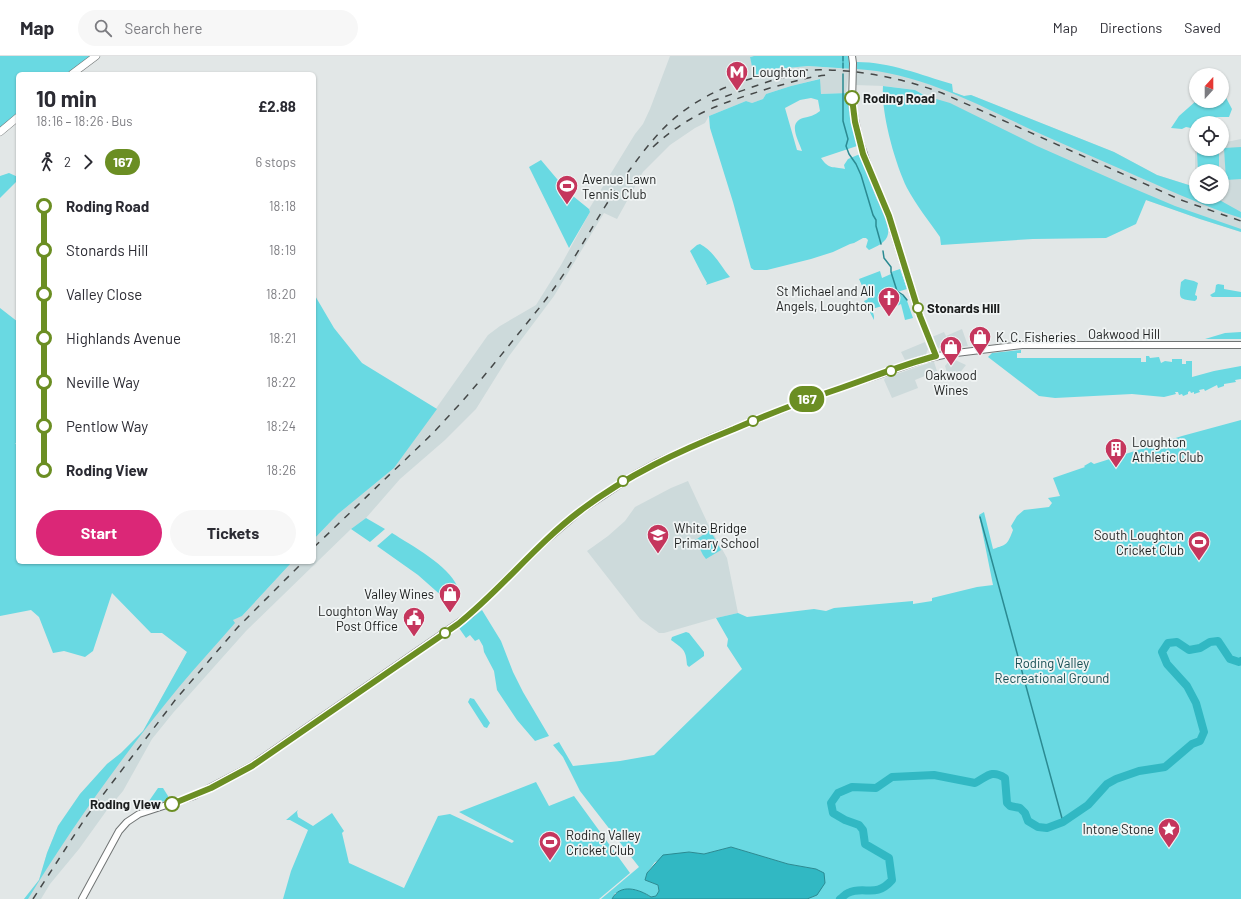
<!DOCTYPE html>
<meta charset="utf-8">
<style>
:root{--surface:#fff;--page:#f7f7f7;--text:#2b2b33;--muted:#7c7c81;--line:#e1e1e2;--accent:#db2777}
body{margin:0;font-family:Barlow,sans-serif;background:var(--page);color:var(--text);height:100vh;display:flex;flex-direction:column;font-size:15px;white-space:nowrap}
*{box-sizing:border-box;margin:0}
p{font-size:13px;color:var(--muted)}
.icon{flex:none;width:22px;height:22px;fill:none;stroke:currentColor;stroke-width:2;stroke-linecap:round;stroke-linejoin:round}
.map{position:relative;flex:1;overflow:hidden}
.sheet{position:absolute;left:16px;top:16px;width:300px;height:492px;display:flex;flex-direction:column;background:var(--surface);border-radius:6px;box-shadow:0 1px 3px #0004}
.sheet>*{flex:none}
.badge{padding:0 8px;border-radius:13px;font-size:14px;line-height:26px}
.needle{width:26px;rotate:21deg}
.tools{position:absolute;left:1189px;top:12px;display:grid;gap:8px}
.tools a{display:grid;place-items:center;width:40px;height:40px;border-radius:50%;background:var(--surface);box-shadow:0 1px 3px #0004;font-size:20px}
.map>.badge{position:absolute;translate:-50% -50%;box-shadow:0 0 0 2px #fff}
.legs{display:flex;align-items:center;gap:6px;height:44px;padding:0 20px;font-size:13px}
.legs p{margin-inline-start:auto}
.headline{display:flex;align-items:center;justify-content:space-between;height:68px;padding:0 20px}
h1{font-size:22px;font-weight:700;line-height:30px}
.primary-button{display:flex;gap:8px;margin-top:auto;padding:8px 20px}
.primary-button a{flex:1;height:46px;border-radius:24px;background:var(--accent);color:#fff;font-size:16px;font-weight:700;line-height:46px;text-align:center}
.primary-button a+a{background:var(--page);color:var(--text)}
ul{padding:0 20px;list-style:none}
li{display:flex;align-items:center;gap:14px;height:44px;font-size:15px}
li i{display:grid;place-items:center;width:6px;height:100%;margin:0 5px;background:currentColor}
li i::after{content:'';width:10px;height:10px;margin:-5px;border:3px solid;border-radius:50%;background:var(--surface)}
li p{margin-inline-start:auto}
li:first-child i{background:linear-gradient(#0000 50%,currentColor 0)}
li:last-child i{background:linear-gradient(currentColor 50%,#0000 0)}
header{display:flex;align-items:center;gap:24px;box-sizing:border-box;height:56px;padding:0 20px;background:var(--surface);border-bottom:1px solid var(--line)}
header strong{font-size:19px}
nav{display:flex;gap:22px;margin-inline-start:auto;font-size:14px}
.search{width:280px;height:36px;background:var(--page);display:flex;align-items:center;gap:10px;box-sizing:border-box;padding:0 14px;border-radius:22px;color:var(--muted);font-size:15px}
.map>svg:first-child{display:block}
.built{fill:#cddadb;fill-rule:evenodd}
.green{fill:#69d9e2;fill-rule:evenodd}
.water{fill:#31b8c3;stroke:#2b8a92}
.lines{fill:none;stroke-linecap:round;stroke-linejoin:round}
.stream{stroke:#2b8a92;stroke-width:1.5}
.river{stroke:#31b8c3;stroke-width:8}
.secondary-casing{stroke:#707474;stroke-width:8}
.primary-casing{stroke:#707474;stroke-width:8}
.secondary{stroke:#fff;stroke-width:6}
.primary{stroke:#fff;stroke-width:7}
.rail{stroke:#454848;stroke-width:1.5;stroke-dasharray:7 7;stroke-linecap:butt}
.line-1-casing{stroke:#fff;stroke-width:9}
.line-1{stroke:#6b8e23;stroke-width:6}
.stop-1-dot{fill:#fff;stroke:#6b8e23;stroke-width:2}
.labels{text-anchor:middle;dominant-baseline:central;stroke-width:3.5;stroke-linejoin:round;paint-order:stroke}
.poi-label{font-size:13px;fill:#1c1e1e;stroke:#f0f4f4;text-anchor:start}
.stop-label{font-size:13px;font-weight:bold;fill:#1c1e1e;stroke:#f0f4f4;text-anchor:start}
.street-label{font-size:13px;fill:#1c1e1e;stroke:#f0f4f4}
.park-label{font-size:13px;fill:#154d52;stroke:#f0f4f4}
</style>
<header>
<strong>Map</strong>
<div class="search"><svg class="icon" aria-label="search" viewBox="0 0 24 24"><circle cx="10" cy="10" r="6"/><path d="M15 15l6 6"/></svg>Search here</div>
<nav><a>Map</a><a>Directions</a><a>Saved</a></nav>
</header>
<div class="map">
<svg width="1241" height="843" viewBox="0 0 1241 843">
<rect width="100%" height="100%" fill="#e2e7e7"/>
<path class="built" d="M670,0H752L750,1L755,19L787,12L808,10L849,13L846,37L821,38L819,23L791,30L766,38L763,43L752,47L746,45L709,60L705,67L695,72L670,89L643,116L617,163L604,157L554,240L509,300L476,353L445,384L400,423L366,462L351,473L246,575L173,657L152,683L123,735L107,754L79,793L50,828L41,843H24L39,824L47,797L58,770L80,738L107,708L121,697L143,675L187,596L232,564L242,560L292,506H314V483L338,458L394,412L488,279L500,270L536,249L561,209L590,156L589,153L635,78L643,68L650,53Z
M857,8L903,19L964,40L971,39L1114,96L1157,119L1195,131V92L1222,93V87L1241,83V176L1200,163L1146,144L915,34L884,30L855,29V14L857,13ZM1196,115H1222V141H1196Z
M962,273L968,290L942,293L938,292L935,288L932,281L944,276L946,280Z
M925,286L928,293L926,298L905,304L901,296Z
M953,303L966,309L959,318L949,323L945,310L949,305Z
M932,306H934L937,315L915,324L918,332L892,342L884,324L885,322Z
M688,425L708,468L727,502L738,557L716,562L664,577H659L640,563L587,495L608,480L625,465L635,451L671,432Z"/>
<path class="green" d="M0,0H93L69,18H18V58L0,73Z
M754,0H853V13L808,10L787,12L754,20L750,1Z
M857,6C890,6 921,19 952,28L953,36L964,40L971,39L1114,96L1157,119L1195,131L1196,141H1214L1241,156V162C1200,149 1162,131 1123,114C1093,101 1063,88 1034,75C977,48 920,17 857,13Z
M820,23L821,38L847,37L853,74L857,90L821,102C829,114 833,110 845,113L844,109L848,103L860,98C865,111 869,124 874,136C878,147 890,168 888,178C887,186 876,191 869,194L866,191L868,184L866,182H863L854,187L850,188L833,196L811,203L767,214H754L751,212L733,146L710,72L709,60L746,45L752,47L763,43L766,38L791,30ZM811,42L818,44L820,55C815,59 809,61 803,62C787,67 799,85 802,95L797,94L785,52L800,44Z
M883,30L915,34L926,40L950,47L1037,90L1123,128L1175,150L1241,173V176L1200,163L1146,144L1136,168L1106,182L1033,183L941,189L940,181C929,165 916,149 907,132C895,107 881,58 883,30Z
M1222,34L1232,53L1229,61H1217L1211,67H1196V73L1186,71L1182,73L1171,72L1179,60L1196,45H1222Z
M1241,91V123L1226,124L1224,92Z
M1219,95V115H1198L1197,96Z
M541,104L568,136L589,153L590,156L569,192L529,111Z
M9,117L18,121V124L0,142V120Z
M700,188C714,195 721,211 730,221L706,229L707,227C701,217 696,206 690,195L697,189Z
M900,213L907,233L897,236L906,242L913,262L905,264L901,248L897,250L896,246L872,253L874,260V264L864,245L868,243L859,223L880,215L882,222L891,218V216Z
M1185,223L1194,225L1198,227L1195,239L1197,240V243L1195,245C1178,243 1179,243 1181,226Z
M1218,228L1224,229V233L1241,236V241H1212L1210,239L1215,236L1216,229Z
M314,238L334,272L362,307L437,353L394,412L338,458L314,483Z
M0,252L18,266V388L15,387L18,391V506H292L242,560L233,564L235,567C217,588 197,609 179,631C124,698 73,769 28,843H24L39,824L47,797L58,770L80,738L107,708L121,697L143,675L187,596L162,577H151L112,537L93,595L85,601L64,595L53,597L39,561L31,554L0,560Z
M1241,276V283H1205L1225,277Z
M1021,294V297H1017V302H1141V306H1146V300H1149L1150,302L1159,301L1161,307L1165,305L1172,306V303H1182V308H1186V305H1192V321L1214,315L1241,310V323L1235,324L1236,326L1224,328V330L1218,332L1217,329L1205,335L1204,333L1199,334L1200,336L1194,338V336L1191,337L1190,335L1188,336V338L1183,340L1182,338L1179,339L1178,336H1175L1176,338L1164,341L1132,338L1055,342L1039,340L988,301L992,297Z
M1241,364V843H807L817,839L816,813L788,808L731,791L704,798L689,796L655,806L647,817L645,824L658,829L659,835L656,840L651,841L644,837H615L612,843H601L639,811L580,735L563,701L553,689L559,686L573,710L620,705L654,699L742,613L727,590L728,583L716,562L738,557L747,561L814,553L826,555L834,552L913,545V548L932,545V542L977,531L993,529L979,459L984,456L993,493C1008,488 1007,489 1013,474L1011,470L1017,460L1024,454L1049,451L1052,447L1048,442L1060,440L1053,422L1085,411L1084,410L1091,406L1094,408L1182,380Z
M366,462L385,473L370,486L351,473Z
M710,474L721,494L706,503L703,499L695,483H697Z
M392,477C411,489 449,510 457,530L454,535L444,542L418,519L377,490Z
M482,554L501,585L513,616L523,636L549,680L535,685L517,664L497,634L494,615L484,596L483,590L479,583L475,585L470,579L466,582L459,572Z
M686,576L689,577L704,596V600L689,611L687,609C686,593 683,593 671,584L672,581Z
M470,642L474,643L490,667L487,672L484,671L468,646Z
M536,726L549,750L574,740L630,817L599,843H283L291,815L308,774L290,764H286L298,754L297,756L298,761L313,770L332,757L344,775L342,777L349,807L404,832L438,760L450,758L512,787L514,785L459,756Z
M158,732H163L168,740V744L153,749H150L149,745Z"/>
<path class="water" d="M731,791L788,808L816,813L824,817L825,827L817,839L807,843H612C620,827 639,833 651,841L656,840L659,835L658,829L645,824L647,817L663,799L689,796L704,798Z"/>
<g class="lines">
<path class="stream" d="M843,0V5
M843,7V12
M843,18V65L848,83L846,90L849,98L856,108L861,119L873,159L876,164V170L881,188
M883,195L884,202L891,211V216L897,235L903,239L907,244
M980,461L1063,766"/>
<path class="river" d="M840,843C843,841 845,838 848,837C865,829 875,843 892,824L889,802L865,788L863,774L859,769L845,764L833,757L831,747L838,737L852,731L876,732L892,721L934,719L975,727C987,721 991,713 1005,722L1007,747L1010,750L1020,752L1025,757L1028,765L1038,771L1047,772L1063,766L1088,749L1107,728L1116,723L1139,715L1165,711L1192,688L1200,685L1204,676L1196,647L1187,630L1167,608L1162,596L1168,587L1177,586L1189,594L1200,592L1210,586L1218,585L1230,603L1239,606L1241,605"/>
<g class="secondary-casing">
<path id="secondary" d="M852,0L853,7L852,48L859,83L869,113L889,161L920,260L936,300
M82,843L119,775L127,766L139,758L194,740L251,710L471,558L543,487L580,455L634,419L656,407L713,381L806,344L925,303L948,298L1022,289H1241"/>
</g>
<g class="primary-casing">
<path id="primary" d="M72,18L96,0
M0,76L18,61"/>
</g>
<use href="#secondary" class="secondary"/>
<use href="#primary" class="primary"/>
<path class="rail" d="M712,45L773,24L796,19
M653,91C691,56 723,47 770,32C790,27 809,20 830,19
M314,491C344,463 373,434 403,406C417,392 432,379 445,364C479,328 509,289 540,251C573,210 595,162 626,119C639,101 653,82 669,67C743,0 854,4 942,37L1181,144L1241,165
M33,843L86,761L176,643L238,571L303,506"/>
</g>
<g class="lines">
<g class="line-1-casing">
<path id="line-1" d="M172,748L211,732L252,710L458,568C501,534 535,489 580,455C627,419 679,395 734,373C769,358 805,344 841,332C873,321 904,308 936,300L920,260L889,160L863,98L855,66L852,42"/>
</g>
<use href="#line-1" class="line-1"/>
</g>
<defs>
<g id="metro-pin" transform="scale(1.15)"><path d="M0 17L-7.5 6A9.5 9.5 0 1 1 7.5 6Z" fill="#c5365d" stroke="#f0f4f4"/><path d="M-5.5 5V-5H-3L0 0L3-5H5.5V5H3V-.5L0 4L-3-.5V5Z" fill="#fff"/></g>
<g id="stadium-pin" transform="scale(1.15)"><path d="M0 17L-7.5 6A9.5 9.5 0 1 1 7.5 6Z" fill="#c5365d" stroke="#f0f4f4"/><path d="M0-5a6.5 5 0 1 0 0 10a6.5 5 0 1 0 0-10ZM-3.5-1.8h7v3.6h-7Z" fill="#fff"/></g>
<g id="church-pin" transform="scale(1.15)"><path d="M0 17L-7.5 6A9.5 9.5 0 1 1 7.5 6Z" fill="#c5365d" stroke="#f0f4f4"/><path d="M-1.2-6h2.4v3.5h3.3v2.4h-3.3V6h-2.4V-.1h-3.3v-2.4h3.3Z" fill="#fff"/></g>
<g id="shop-pin" transform="scale(1.15)"><path d="M0 17L-7.5 6A9.5 9.5 0 1 1 7.5 6Z" fill="#c5365d" stroke="#f0f4f4"/><path d="M-5-2.5h2.3a2.7 3.5 0 0 1 5.4 0H5L5.5 6h-11ZM-1.5-2.5h3a1.5 2.3 0 0 0-3 0Z" fill="#fff"/></g>
<g id="building-pin" transform="scale(1.15)"><path d="M0 17L-7.5 6A9.5 9.5 0 1 1 7.5 6Z" fill="#c5365d" stroke="#f0f4f4"/><path d="M-4-6H4V6H1V3H-1V6H-4ZM-2.5-4.3h1.7v1.8h-1.7ZM.8-4.3h1.7v1.8H.8ZM-2.5-1h1.7V.8h-1.7ZM.8-1h1.7V.8H.8Z" fill="#fff"/></g>
<g id="school-pin" transform="scale(1.15)"><path d="M0 17L-7.5 6A9.5 9.5 0 1 1 7.5 6Z" fill="#c5365d" stroke="#f0f4f4"/><path d="M0-5L7-2L0 1L-7-2ZM-4 1L0 2.5L4 1V4Q0 6-4 4Z" fill="#fff"/></g>
<g id="civic-pin" transform="scale(1.15)"><path d="M0 17L-7.5 6A9.5 9.5 0 1 1 7.5 6Z" fill="#c5365d" stroke="#f0f4f4"/><path d="M-.6-6.5H3V-4.5H.6V-3L4-1V1h2V6H-6V1h2V-1L-.6-3ZM-1.2 2.5V6h2.4V2.5Z" fill="#fff"/></g>
<g id="sight-pin" transform="scale(1.15)"><path d="M0 17L-7.5 6A9.5 9.5 0 1 1 7.5 6Z" fill="#c5365d" stroke="#f0f4f4"/><path d="M0-6L1.8-2.2L6-1.7L2.9 1.2L3.7 5.4L0 3.3L-3.7 5.4L-2.9 1.2L-6-1.7L-1.8-2.2Z" fill="#fff"/></g>
</defs>
<g fill-rule="evenodd">
<use href="#metro-pin" x="737" y="16"/>
<use href="#stadium-pin" x="567" y="130"/>
<use href="#church-pin" x="889" y="242"/>
<use href="#shop-pin" x="980" y="281"/>
<use href="#shop-pin" x="951" y="291"/>
<use href="#building-pin" x="1116" y="393"/>
<use href="#school-pin" x="658" y="479"/>
<use href="#stadium-pin" x="1199" y="486"/>
<use href="#shop-pin" x="450" y="538"/>
<use href="#civic-pin" x="414" y="562"/>
<use href="#sight-pin" x="1169" y="773"/>
<use href="#stadium-pin" x="550" y="786"/>
</g>
<g class="stop-1-dot">
<circle cx="852" cy="42" r="7"/>
<circle cx="918" cy="252" r="5"/>
<circle cx="891" cy="315" r="5"/>
<circle cx="753" cy="365" r="5"/>
<circle cx="623" cy="425" r="5"/>
<circle cx="445" cy="577" r="5"/>
<circle cx="172" cy="748" r="7"/>
</g>
<g class="labels">
<g class="poi-label">
<text x="752" y="16">Loughton</text>
<text x="582" y="123">Avenue Lawn<tspan x="582" dy="15">Tennis Club</tspan></text>
<text x="874" y="235" text-anchor="end">St Michael and All<tspan x="874" dy="15">Angels, Loughton</tspan></text>
<text x="996" y="281">K. C. Fisheries</text>
<text x="951" y="319" text-anchor="middle">Oakwood<tspan x="951" dy="15">Wines</tspan></text>
<text x="1132" y="386">Loughton<tspan x="1132" dy="15">Athletic Club</tspan></text>
<text x="674" y="472">White Bridge<tspan x="674" dy="15">Primary School</tspan></text>
<text x="1184" y="479" text-anchor="end">South Loughton<tspan x="1184" dy="15">Cricket Club</tspan></text>
<text x="434" y="538" text-anchor="end">Valley Wines</text>
<text x="398" y="555" text-anchor="end">Loughton Way<tspan x="398" dy="15">Post Office</tspan></text>
<text x="1154" y="773" text-anchor="end">Intone Stone</text>
<text x="566" y="779">Roding Valley<tspan x="566" dy="15">Cricket Club</tspan></text>
</g>
<g class="stop-label">
<text x="863" y="42">Roding Road</text>
<text x="927" y="252">Stonards Hill</text>
<text x="161" y="748" text-anchor="end">Roding View</text>
</g>
<g class="street-label">
<text x="1124" y="278">Oakwood Hill</text>
</g>
<g class="park-label">
<text x="1052" y="607">Roding Valley<tspan x="1052" dy="15">Recreational Ground</tspan></text>
</g>
</g>
</svg>
<div class="tools">
<a><svg class="needle" viewBox="-14 -14 28 28"><path d="M0-13l5 13h-10z" fill="#e53935"/><path d="M0 13l5-13h-10z" fill="#7c7c81"/></svg></a>
<a><svg class="icon" aria-label="locate" viewBox="0 0 24 24"><circle cx="12" cy="12" r="6"/><path d="M12 2v4M12 18v4M2 12h4M18 12h4"/></svg></a>
<a><svg class="icon" aria-label="layers" viewBox="0 0 24 24"><path d="M12 4l9 5-9 5-9-5zM3 14l9 5 9-5"/></svg></a>
</div>
<b class="badge" style="left:807px;top:343px;background:#6b8e23;color:#fff">167</b>
<section class="sheet">
<div class="headline"><div><h1>10 min</h1><p>18:16 – 18:26 · Bus</p></div><b>£2.88</b></div>
<div class="legs"><svg class="icon" aria-label="walk" viewBox="0 0 24 24"><circle cx="13" cy="4" r="2"/><path d="M13 8l-2 6 4 7M11 14l-3 7M7 12l3-4h3l4 4"/></svg>2<svg class="icon" aria-label="forward" viewBox="0 0 24 24"><path d="M9 5l7 7-7 7"/></svg><b class="badge" style="background:#6b8e23;color:#fff">167</b><p>6 stops</p></div>
<ul>
<li><i style="color:#6b8e23"></i><b>Roding Road</b><p>18:18</p></li>
<li><i style="color:#6b8e23"></i><span>Stonards Hill</span><p>18:19</p></li>
<li><i style="color:#6b8e23"></i><span>Valley Close</span><p>18:20</p></li>
<li><i style="color:#6b8e23"></i><span>Highlands Avenue</span><p>18:21</p></li>
<li><i style="color:#6b8e23"></i><span>Neville Way</span><p>18:22</p></li>
<li><i style="color:#6b8e23"></i><span>Pentlow Way</span><p>18:24</p></li>
<li><i style="color:#6b8e23"></i><b>Roding View</b><p>18:26</p></li>
</ul>
<div class="primary-button"><a>Start</a><a>Tickets</a></div>
</section>
</div>
